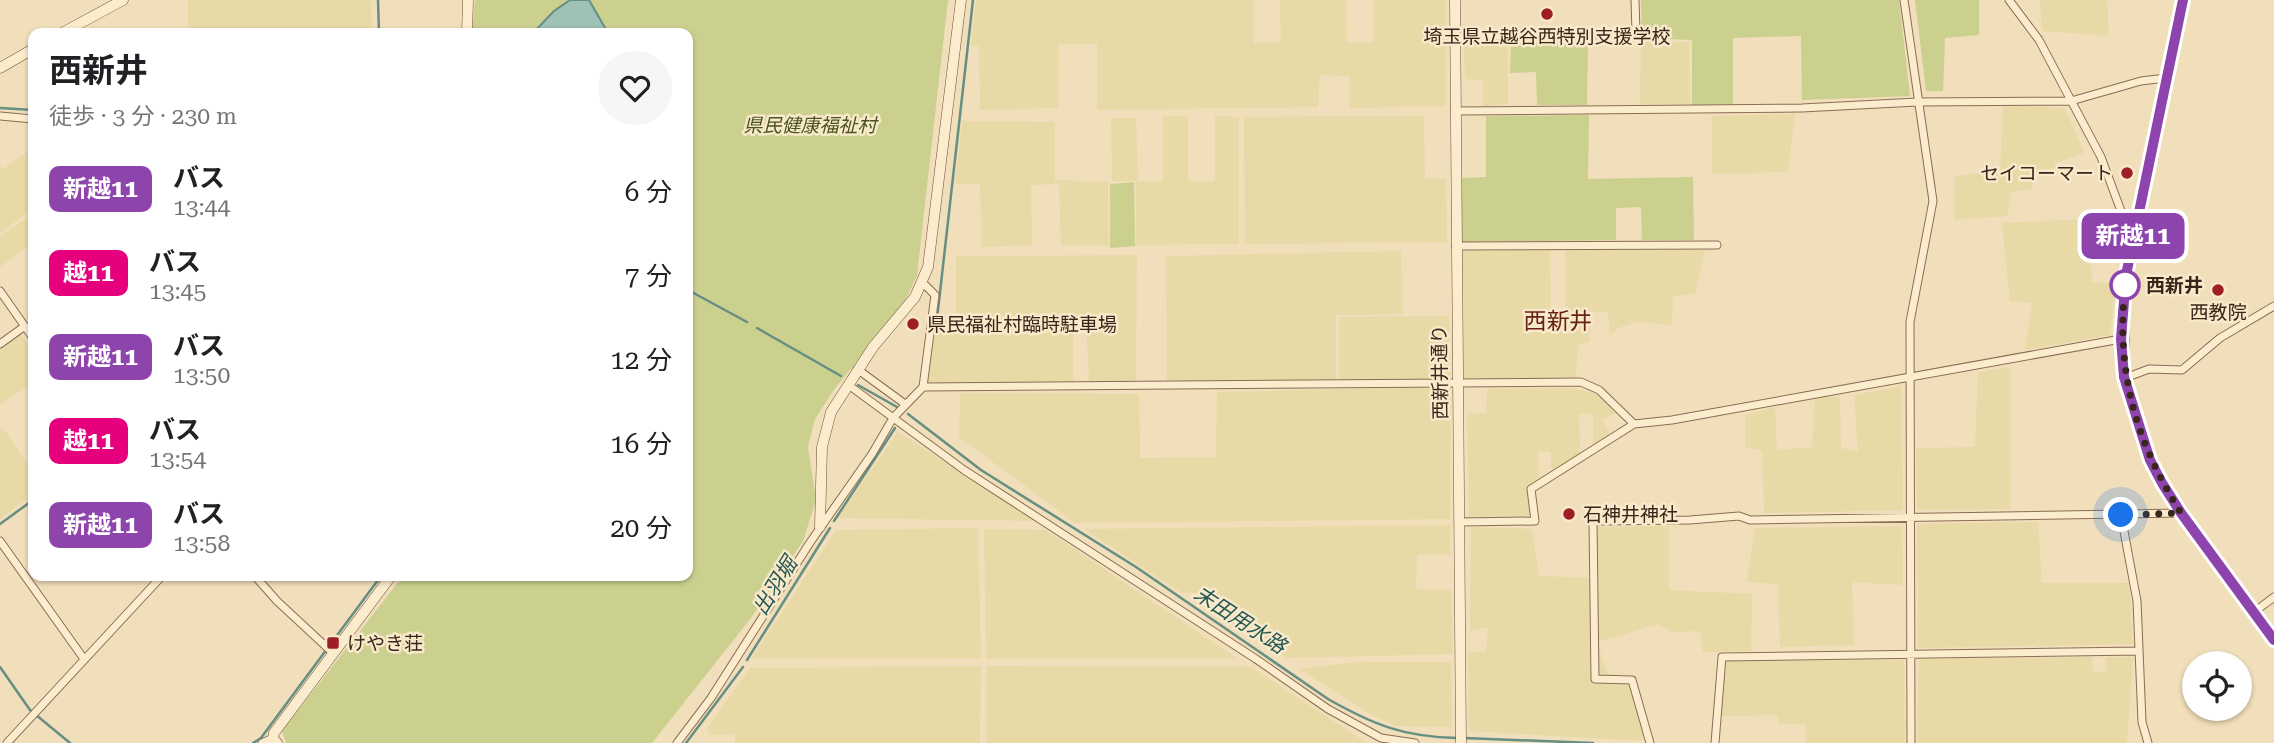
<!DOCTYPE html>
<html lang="ja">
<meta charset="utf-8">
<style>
:root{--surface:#fff;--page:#f6f6f6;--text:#202124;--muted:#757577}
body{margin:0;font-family:"Roboto Serif","Noto Sans JP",serif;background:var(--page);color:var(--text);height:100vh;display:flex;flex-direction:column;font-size:26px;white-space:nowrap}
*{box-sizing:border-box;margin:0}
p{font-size:23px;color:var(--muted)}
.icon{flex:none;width:38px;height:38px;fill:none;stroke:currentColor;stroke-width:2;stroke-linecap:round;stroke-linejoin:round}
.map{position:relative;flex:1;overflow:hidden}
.sheet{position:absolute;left:28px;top:28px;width:665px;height:553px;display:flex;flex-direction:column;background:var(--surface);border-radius:14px;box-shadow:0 2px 5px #0004}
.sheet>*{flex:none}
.badge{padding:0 14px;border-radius:10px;font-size:24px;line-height:46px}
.controls{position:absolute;left:2182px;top:651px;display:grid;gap:14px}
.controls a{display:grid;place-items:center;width:70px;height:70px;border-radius:50%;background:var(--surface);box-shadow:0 2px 5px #0004;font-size:35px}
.you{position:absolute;width:35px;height:35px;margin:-18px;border:5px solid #fff;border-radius:50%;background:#1a73e8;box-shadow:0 0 0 10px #1a73e833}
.map>.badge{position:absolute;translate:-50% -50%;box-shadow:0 0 0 4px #fff}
.round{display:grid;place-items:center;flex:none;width:74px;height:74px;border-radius:37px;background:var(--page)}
.overview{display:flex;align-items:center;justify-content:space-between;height:119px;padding:0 21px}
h1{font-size:33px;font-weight:700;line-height:52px}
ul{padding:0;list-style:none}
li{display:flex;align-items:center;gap:21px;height:84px;padding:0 21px}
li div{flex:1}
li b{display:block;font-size:26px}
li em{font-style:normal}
li .badge{min-width:77px;font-weight:700;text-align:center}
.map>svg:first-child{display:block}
.farmland{fill:#e8daa7}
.green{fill:#cbd08e}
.water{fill:#9fc2b6;stroke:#668f83;stroke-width:2}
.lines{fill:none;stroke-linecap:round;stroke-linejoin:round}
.stream{stroke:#668f83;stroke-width:2.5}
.street-casing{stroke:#8a6d53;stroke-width:9}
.secondary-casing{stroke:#6b4e37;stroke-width:11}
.street{stroke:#fcecce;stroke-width:7}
.secondary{stroke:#fcecce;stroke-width:10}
.line-casing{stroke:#fff;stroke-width:16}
.line{stroke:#8e44ad;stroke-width:10}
.walk{stroke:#372619;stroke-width:7;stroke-dasharray:0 12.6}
.poi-dot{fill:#9e1e25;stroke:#f8e9ca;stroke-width:2.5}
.stop-dot{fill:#fff;stroke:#8e44ad;stroke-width:3.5}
.labels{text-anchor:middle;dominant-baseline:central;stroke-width:5;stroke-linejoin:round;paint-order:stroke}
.poi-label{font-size:19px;fill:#372619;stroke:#f8e9ca;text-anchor:start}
.park-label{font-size:19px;font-style:italic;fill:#4a551e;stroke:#f8e9ca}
.stop-label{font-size:19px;font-weight:bold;fill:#372619;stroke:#f8e9ca;text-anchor:start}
.street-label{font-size:19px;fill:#372619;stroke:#f8e9ca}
.water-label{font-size:21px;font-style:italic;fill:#275853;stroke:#f8e9ca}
.quarter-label{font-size:23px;fill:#672215;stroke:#f8e9ca}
</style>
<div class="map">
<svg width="2274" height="743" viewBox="0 0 2274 743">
<rect width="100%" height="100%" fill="#f1deba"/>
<path class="farmland" d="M188,0H371L372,33H188Z
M976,0H1253L1254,43L1281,42L1280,0H1346L1347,43L1374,42L1373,0H1445L1446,106L1350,108L1349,76L1320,75L1318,107L1097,110V44H1059L1058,108L980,110L979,46L971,45Z
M2040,0H2107L2109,36L2042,31Z
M1508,42V104L1483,106V80L1465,79L1464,44Z
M1641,42H1689L1690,104H1640Z
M2003,106L2065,108L2084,153L2055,163L2057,172H2035L2032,189L2011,192L2007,216L1954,220L1955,176L2000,171Z
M1795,114L1788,172L1712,174V116Z
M1163,116H1188V181H1215V116L1239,117V244L1136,245V181H1112L1111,118H1136L1138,181H1163Z
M1424,116L1425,178L1446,179L1447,242L1245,244L1244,117Z
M962,121L1055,122V180L1108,182L1109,245H1061L1059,184L1031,185L1032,245L982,247L980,184H955Z
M33,148V213L30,211L0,233V166L3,169Z
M31,215L33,218V243L0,267V237Z
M2107,218L2109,242L2090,247L2092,282L2116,283L2110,335L2025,350L2032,303L2010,301L2002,223Z
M1550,250L1551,315L1565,314V250H1705L1695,294L1673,296L1672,325L1637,322L1618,328L1610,335L1608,312H1590L1589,342L1578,345L1576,378H1463L1461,251Z
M1401,251L1403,314L1336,315V381L1167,382L1166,256Z
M1137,255L1136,383H1089L1086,318L1073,319V383L927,385L934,321L956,320V256Z
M1449,316L1450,379L1339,381V317Z
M20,333L33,351V382L0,405V348Z
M2010,367L2011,509L1917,510L1916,448L1975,447L1978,372Z
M1901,386L1903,510L1764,513L1762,451L1745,447V415L1775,407L1777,450L1812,447L1815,397H1840L1841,448L1858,452L1854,395Z
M1451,387L1450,519L1075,523L959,437L960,393L1139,394L1140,458L1216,457L1217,392Z
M1571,388L1594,393L1616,413L1602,420L1610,435L1593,445V414L1579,413L1580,454L1551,470V452L1538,451L1539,477L1526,488L1530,516L1469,517L1467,413H1486L1487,389Z
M3,428L33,472V494L0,519V430Z
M898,432L1037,521L837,518Z
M2038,522L2042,583H2129L2133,644L1918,648L1917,524Z
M1451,525L1450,555H1417L1416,589L1451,590L1453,654L1287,658L1215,614V593H1182L1084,529Z
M1669,526V590L1752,594L1751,651L1703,652L1700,631L1673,632L1659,624L1597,642L1609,678L1628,677L1644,736L1641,741L1469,731L1468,652L1486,651L1488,627L1470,631L1471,527L1532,529L1539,576L1594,578L1596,527Z
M1902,526L1903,585L1852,582L1854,645L1780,647L1778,584L1747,582L1755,528Z
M978,528L981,658L751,659L836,530Z
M984,529L1046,530L1238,659H986Z
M2092,657L2093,672L2106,671V657H2133L2127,743H1917L1919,659Z
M1904,660L1905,743H1805V724H1779L1777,715L1721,716L1725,661Z
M1356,662H1451L1452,727L1396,726L1372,715L1299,669Z
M981,666L980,743H735V734L709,735L708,727L750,668Z
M987,666L1251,667L1367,743H986Z"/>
<path class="green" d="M475,0H948L917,275L905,301L833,391L815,419L808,447L816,500L803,541L751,618L652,743H286L282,731L403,576H688V33H472Z
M1641,0H1899L1910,96L1802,100L1801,36L1733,38V104L1692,105V40L1642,38Z
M1915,0H1979V35L1945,38L1943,91H1926Z
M1511,42L1588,43L1587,105H1537L1536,72L1510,73Z
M1589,115L1588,179L1693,177L1694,240H1642L1641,207L1616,208V240L1461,242V178L1486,177V116Z
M1134,182L1135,246L1110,248V184Z"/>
<path class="water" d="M570,0H589L608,33H533L554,11Z"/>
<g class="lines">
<path class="stream" d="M378,0L379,33
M0,108L33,110
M688,290L747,322
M937,319L973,0
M757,328L841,376
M858,385L897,407
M908,414L981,470L1136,567L1328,699C1374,725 1404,737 1457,738
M834,521L895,428
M0,524L33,500
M747,660L830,528
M0,667L30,710L70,743
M1464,738L1593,743
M253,743L261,738L381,576
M686,743L743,667"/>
<g class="street-casing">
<path id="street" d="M1904,0L1933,201L1910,322L1911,743
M2009,0L2039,40L2101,157L2121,211
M1456,37L1636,33L1635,0
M1455,111L1802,108L1917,102L2071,101L2141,81L2166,78
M0,116L33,119
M1456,246L1717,245
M0,291L33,338
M0,344L25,326
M857,369L905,404
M2125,378L2149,369L2182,370L2220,338L2274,306
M923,387L1581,382L1599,390L1634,424
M854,389L964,470L1256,659L1328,709L1381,738L1415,743
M2121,515L2137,601L2142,722L2148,743
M1460,522L1535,521L1531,489L1634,424L1672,420L2121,339
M0,541L84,659
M255,576L277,601L333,653
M2254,612L2274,597
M7,743L162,576
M262,743L273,738
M677,743L711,698L809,544L872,454L893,418L923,387L935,295L923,283
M1650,743L1632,680L1595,679L1593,521L1690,520L1739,516L1750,520L2181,513
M1715,743L1722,657L2139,651"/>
</g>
<g class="secondary-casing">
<path id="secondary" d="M1455,0L1461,743
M2183,0L2138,211L2123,308L2125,378L2150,460L2162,483L2274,640
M62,33L123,0
M467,33L468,0
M0,68L33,49
M820,527L822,447L831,412L873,347L915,297L928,267L961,0
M277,743L273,738L274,733L391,576"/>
</g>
<use href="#street" class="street"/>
<use href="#secondary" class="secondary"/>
</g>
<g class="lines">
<g class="line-casing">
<path id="line" d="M2183,0L2126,275L2121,339L2124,377L2150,460L2162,483L2181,513L2274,640"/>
</g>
<use href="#line" class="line"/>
<path class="walk" d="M2121,515L2181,513C2135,440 2116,372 2125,285"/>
</g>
<g class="poi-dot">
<circle cx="1547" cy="14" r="7"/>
<circle cx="2127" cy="173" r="7"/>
<circle cx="2218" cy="290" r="7"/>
<circle cx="913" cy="324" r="7"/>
<circle cx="1569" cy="514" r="7"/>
<rect x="326" y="636" width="14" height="14" rx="3.5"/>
</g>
<circle class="stop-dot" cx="2125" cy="285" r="14"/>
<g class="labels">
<g class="poi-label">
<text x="1547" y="36" text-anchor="middle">埼玉県立越谷西特別支援学校</text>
<text x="2113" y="173" text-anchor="end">セイコーマート</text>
<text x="2218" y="312" text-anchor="middle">西教院</text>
<text x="927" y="324">県民福祉村臨時駐車場</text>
<text x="1583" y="514">石神井神社</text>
<text x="347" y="643">けやき荘</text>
</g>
<g class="park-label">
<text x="810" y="125">県民健康福祉村</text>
</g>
<g class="stop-label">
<text x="2146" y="285">西新井</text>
</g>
<g class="street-label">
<text transform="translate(1440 372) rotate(-91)">西新井通り</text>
</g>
<g class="water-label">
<text transform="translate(775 586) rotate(-58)">出羽堀</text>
<text transform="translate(1240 620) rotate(33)">末田用水路</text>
</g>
<g class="quarter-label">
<text x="1558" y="321">西新井</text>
</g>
</g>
</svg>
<div class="controls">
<a><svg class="icon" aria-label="locate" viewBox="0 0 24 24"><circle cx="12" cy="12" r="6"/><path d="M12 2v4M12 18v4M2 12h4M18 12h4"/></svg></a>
</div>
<div class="you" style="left:2121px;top:515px"></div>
<b class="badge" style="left:2133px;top:236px;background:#8e44ad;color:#fff">新越11</b>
<section class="sheet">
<div class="overview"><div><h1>西新井</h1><p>徒歩 · 3 分 · 230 m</p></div><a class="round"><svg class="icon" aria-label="heart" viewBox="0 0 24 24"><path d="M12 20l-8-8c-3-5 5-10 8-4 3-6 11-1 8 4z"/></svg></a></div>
<ul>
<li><span class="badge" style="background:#8e44ad;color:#fff">新越11</span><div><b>バス</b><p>13:44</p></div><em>6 分</em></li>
<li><span class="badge" style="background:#e6007e;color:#fff">越11</span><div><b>バス</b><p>13:45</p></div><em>7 分</em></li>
<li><span class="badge" style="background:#8e44ad;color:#fff">新越11</span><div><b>バス</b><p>13:50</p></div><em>12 分</em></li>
<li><span class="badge" style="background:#e6007e;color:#fff">越11</span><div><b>バス</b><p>13:54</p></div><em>16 分</em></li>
<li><span class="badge" style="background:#8e44ad;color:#fff">新越11</span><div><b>バス</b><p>13:58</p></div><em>20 分</em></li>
</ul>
</section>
</div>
